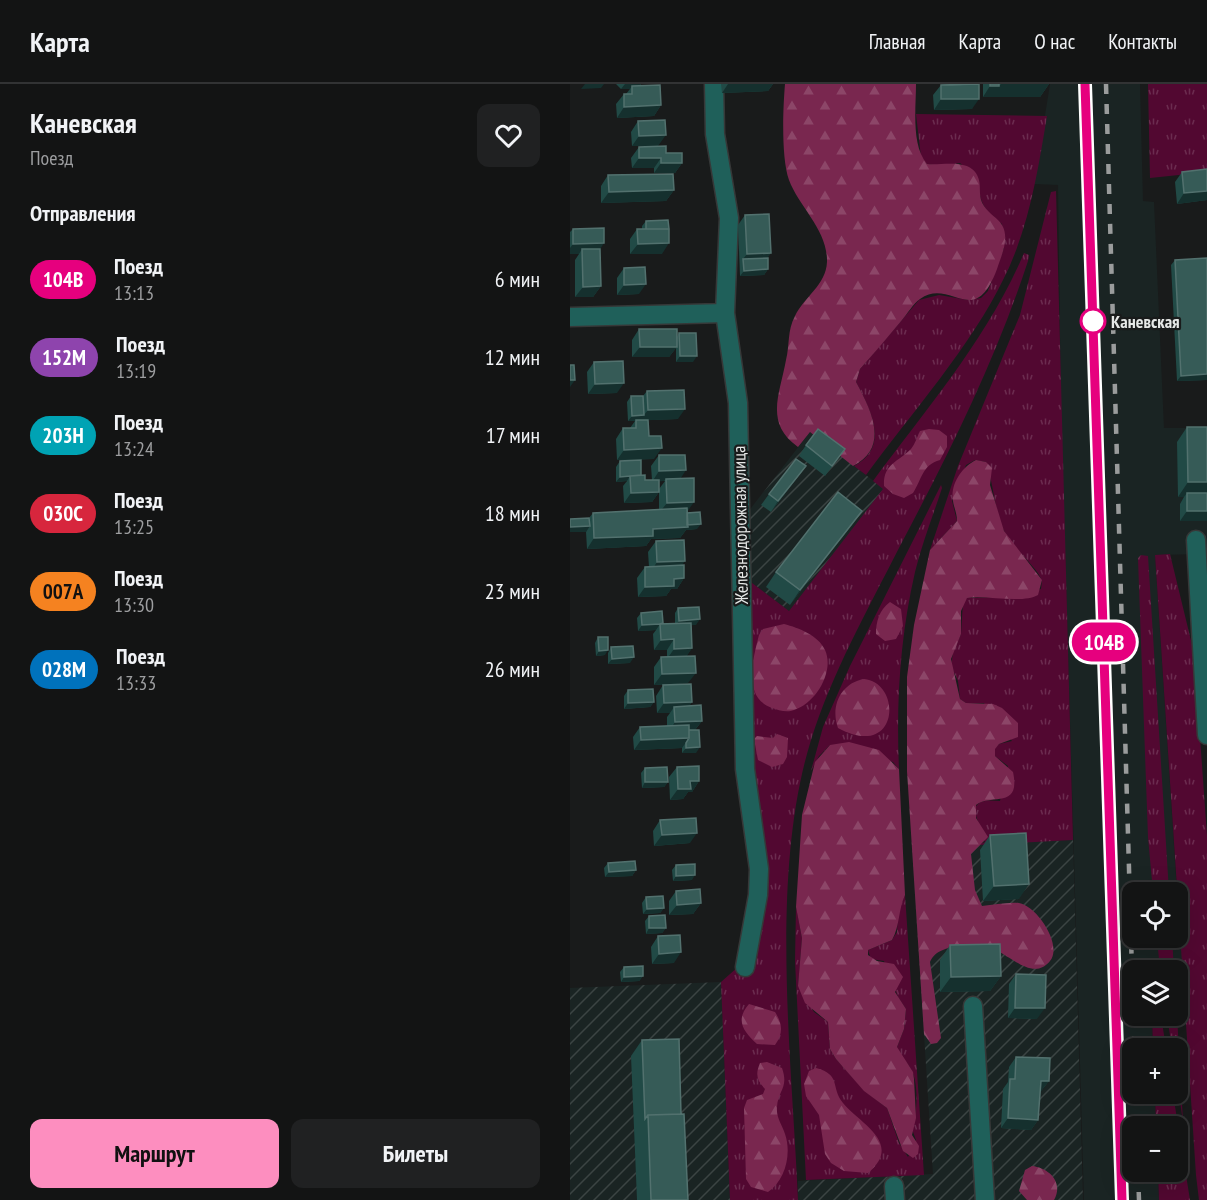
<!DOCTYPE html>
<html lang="ru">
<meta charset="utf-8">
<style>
:root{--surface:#131414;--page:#202122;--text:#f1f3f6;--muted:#9d9ea0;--line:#323334;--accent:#fd8ebf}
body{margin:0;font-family:"PT Sans Narrow",sans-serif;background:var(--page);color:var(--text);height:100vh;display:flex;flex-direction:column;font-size:22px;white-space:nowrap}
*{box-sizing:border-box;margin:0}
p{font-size:20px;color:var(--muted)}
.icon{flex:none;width:33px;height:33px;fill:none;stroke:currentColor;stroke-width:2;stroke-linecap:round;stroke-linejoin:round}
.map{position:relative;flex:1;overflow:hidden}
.sheet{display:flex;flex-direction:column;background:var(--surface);width:570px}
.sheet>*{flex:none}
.badge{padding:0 12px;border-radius:20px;font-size:21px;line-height:39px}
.controls{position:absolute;left:552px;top:798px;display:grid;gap:12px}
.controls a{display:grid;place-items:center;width:66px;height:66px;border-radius:12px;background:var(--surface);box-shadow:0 6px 24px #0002,0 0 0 2px var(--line);font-size:30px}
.map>.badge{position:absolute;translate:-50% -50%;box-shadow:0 0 0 3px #fff}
h2{padding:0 30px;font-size:22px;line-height:54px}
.round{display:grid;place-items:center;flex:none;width:63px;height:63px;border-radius:12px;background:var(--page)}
.summary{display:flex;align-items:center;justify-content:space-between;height:102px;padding:0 30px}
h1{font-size:28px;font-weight:600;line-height:45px}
.primary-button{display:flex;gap:12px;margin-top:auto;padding:12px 30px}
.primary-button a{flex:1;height:69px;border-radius:12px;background:var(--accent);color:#111;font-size:24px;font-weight:600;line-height:69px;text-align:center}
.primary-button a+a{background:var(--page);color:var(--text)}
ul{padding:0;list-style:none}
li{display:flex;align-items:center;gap:18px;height:78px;padding:0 30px}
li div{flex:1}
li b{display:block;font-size:22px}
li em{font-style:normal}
li .badge{min-width:66px;font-weight:700;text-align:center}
header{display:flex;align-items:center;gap:36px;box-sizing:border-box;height:84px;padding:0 30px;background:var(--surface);border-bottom:2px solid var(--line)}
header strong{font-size:28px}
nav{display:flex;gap:33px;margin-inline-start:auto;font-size:21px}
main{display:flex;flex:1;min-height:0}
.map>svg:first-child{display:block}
.built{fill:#1a2423}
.industrial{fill:url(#industrial-furrows)}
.grass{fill:url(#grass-tufts)}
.forest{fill:url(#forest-firs)}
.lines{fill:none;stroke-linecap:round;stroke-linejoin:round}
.minor-casing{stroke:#363838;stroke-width:21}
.minor{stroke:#1f605a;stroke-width:18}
.rail{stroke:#9a9c9c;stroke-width:4.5;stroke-dasharray:10 10;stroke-linecap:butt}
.wall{fill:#214a46;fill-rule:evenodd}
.shaded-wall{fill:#15302e}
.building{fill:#365b57;stroke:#52716e;stroke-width:1.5}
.line-casing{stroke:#fff;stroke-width:14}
.line{stroke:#e6007e;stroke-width:9}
.stop-dot{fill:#fff;stroke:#e6007e;stroke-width:3}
.labels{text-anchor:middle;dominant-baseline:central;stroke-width:4.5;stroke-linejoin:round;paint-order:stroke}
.stop-label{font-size:18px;font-weight:bold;fill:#e6e8e7;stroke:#191b1b;text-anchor:start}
.street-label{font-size:18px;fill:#e6e8e7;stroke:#191b1b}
</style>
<header>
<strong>Карта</strong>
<nav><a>Главная</a><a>Карта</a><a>О нас</a><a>Контакты</a></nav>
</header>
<main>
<section class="sheet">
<div class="summary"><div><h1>Каневская</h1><p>Поезд</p></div><a class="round"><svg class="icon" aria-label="heart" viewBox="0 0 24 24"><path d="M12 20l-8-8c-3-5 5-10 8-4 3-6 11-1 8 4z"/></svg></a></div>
<h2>Отправления</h2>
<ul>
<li><span class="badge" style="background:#e6007e;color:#fff">104В</span><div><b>Поезд</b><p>13:13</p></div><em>6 мин</em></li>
<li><span class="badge" style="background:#8e44ad;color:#fff">152М</span><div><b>Поезд</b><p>13:19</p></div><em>12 мин</em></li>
<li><span class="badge" style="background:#00a3b4;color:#fff">203Н</span><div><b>Поезд</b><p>13:24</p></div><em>17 мин</em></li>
<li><span class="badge" style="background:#d7263d;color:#fff">030C</span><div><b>Поезд</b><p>13:25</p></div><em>18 мин</em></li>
<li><span class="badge" style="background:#f58220;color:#111">007А</span><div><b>Поезд</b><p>13:30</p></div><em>23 мин</em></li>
<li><span class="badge" style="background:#0072bc;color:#fff">028М</span><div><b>Поезд</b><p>13:33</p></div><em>26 мин</em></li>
</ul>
<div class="primary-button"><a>Маршрут</a><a>Билеты</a></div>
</section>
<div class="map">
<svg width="637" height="1116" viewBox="0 0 637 1116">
<defs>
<pattern id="industrial-furrows" width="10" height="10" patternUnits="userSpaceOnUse" patternTransform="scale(1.5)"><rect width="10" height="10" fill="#1a2423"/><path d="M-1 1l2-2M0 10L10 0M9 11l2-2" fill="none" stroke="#3b4443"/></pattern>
<pattern id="grass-tufts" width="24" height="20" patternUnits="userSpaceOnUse" patternTransform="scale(1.5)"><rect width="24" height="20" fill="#520831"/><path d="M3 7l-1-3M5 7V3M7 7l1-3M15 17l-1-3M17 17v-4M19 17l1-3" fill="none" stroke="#6b2c4f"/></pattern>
<pattern id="forest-firs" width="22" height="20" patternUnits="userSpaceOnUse" patternTransform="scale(1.5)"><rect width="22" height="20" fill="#79274f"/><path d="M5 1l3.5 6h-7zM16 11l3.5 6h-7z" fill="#8c4668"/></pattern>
</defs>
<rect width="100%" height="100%" fill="#191b1b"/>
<path class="built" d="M480,0H570L573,117L584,118L594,344H637V470L585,471L607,808H562V854H608V809L613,884L562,886V932H582L583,964H562V1010H585L586,1042H562V1088H588L589,1116H514L491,330L488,101L464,100Z"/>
<path class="industrial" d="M240,348L314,405L219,527L178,496V428Z
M503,756L513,1116H228V1097L363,1090L342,764Z
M151,898L160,1116H0V904Z"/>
<path class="grass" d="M578,0H637V88L580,94Z
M346,30L477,32C468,86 459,144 434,194C402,261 340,331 296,391L284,382C321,363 300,325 286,298L290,285L349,216L369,211L398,216L411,214L418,207L434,164L432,140C415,128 408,117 409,96L390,79L372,82L357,80L351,73Z
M486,107L503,756L408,761L415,758L404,726C408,715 419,716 430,717L438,682L425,672L424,665L429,660L442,657L414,619H396L390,615L388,597L381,582L383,568L391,550L393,518L397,514L438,513L471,505L472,497C468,484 443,464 435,449C424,427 424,400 416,378L405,376L396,381L382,417L387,437L360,466L388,382L450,231L481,108Z
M454,169L459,171L458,177C425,278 379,369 330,462C298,525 262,589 241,656C199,791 222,975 228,1116H160L151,898L186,867L178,496L219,527L313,405L303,397C357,324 418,254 454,169Z
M371,401L372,404C363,432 352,459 345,488C330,553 326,618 329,685L323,678L260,661L249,672L241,687L253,643L280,582Z
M600,470L624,569L637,752V1116H629L626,1091L585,471Z
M571,471L578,472L599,808H583L578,753L568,474Z
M335,811L354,1091L236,1096L225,877L226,823L232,854L228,902L244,928L258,938L260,965L266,975L295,1007L317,1024L329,1059L338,1073L346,1056L342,1045C347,1031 349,1002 342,987C338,978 329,973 327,963L334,945L336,925L328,913L314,877L301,875L298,866L322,856L327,848L328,828Z
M587,854H602L604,886H590Z
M582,932H591L596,964H583Z
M597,932H607L613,1038L608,1003V964H602Z
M585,1010H603L620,1116H589L588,1088H608V1042H586Z"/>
<path class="forest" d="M215,0H346C346,24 341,61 357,80C373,82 403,73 409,96C411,105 408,113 414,122C419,130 428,134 432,141C440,155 431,172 427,185C404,247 381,193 350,215C343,220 337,230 332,236C318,253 304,269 290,285L286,298C300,324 321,363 283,382L240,348L228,363C194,339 210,310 216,276C220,260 217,247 225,232C234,213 256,201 257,178C258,146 229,123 219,96C211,73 213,24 215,0Z
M359,345L369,346L377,352V363L370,376C352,381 352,395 343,409L334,414L323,410L314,402C313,380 328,378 341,365C345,360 347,353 350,347Z
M406,376L416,378L422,384L420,401L434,447L472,496L468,511C452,520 417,511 397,514L391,527V550L381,575L390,615L396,619L423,620L432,624L448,639V653L429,660L425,665V672L443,688C451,726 421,709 406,721V734L418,753L401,770L405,806L412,822C424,821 437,818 449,819C467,822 493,861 480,877C464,897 442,873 427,867C409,861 368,857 360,878L371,954L367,959L361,960L354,950L337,687V593L344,541L360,466L387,437C387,429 384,424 383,417C380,400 392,383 406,376Z
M320,518L331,525L333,542L326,555L315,557L306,550C306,538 309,526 320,518Z
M214,540C229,544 248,551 255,566C265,588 245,620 224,626C217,629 208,626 202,624C172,613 183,575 189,551L193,545Z
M294,595C333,599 329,677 268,644C260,622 271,599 294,595Z
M207,650L218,654L217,673L213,680L202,683L188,676L184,655L187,652L203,654Z
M279,658L309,666L329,685L335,811C328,826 330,842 322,856L298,866V871L307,877L324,880L333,893L325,908L336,925L334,945L327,963L343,988L344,995L346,1034L342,1051L349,1062L348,1070L343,1074L333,1067L317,1024L294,1007L266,975L260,965L258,938L235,919L228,902L232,854L226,823L232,731L245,678L260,661Z
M179,920L205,928C212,939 214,949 205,961L187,960C173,947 165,936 179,920Z
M197,978L212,984C219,1004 208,1006 207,1023C206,1034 212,1040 215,1050C222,1070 215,1097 198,1108L181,1103L176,1095L174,1024L177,1016L193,1010L195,1005C187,996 185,991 190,979Z
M246,984C272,991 260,1003 273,1019C289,1039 334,1059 298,1089L274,1087L261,1079L255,1070L249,1031L236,1012L234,1000L239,987Z
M462,1082C479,1084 494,1098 484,1116H457L449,1107L455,1086Z"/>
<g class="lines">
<g class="minor-casing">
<path id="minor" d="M144,0L145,50L159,134L155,229L168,319L175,685L189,785L188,811L175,883
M0,233L155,229
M626,456L637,651
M403,922L415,1116
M324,1102L325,1116"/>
</g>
<use href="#minor" class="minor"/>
<path class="rail" d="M515,0L552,1116
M536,0L562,887
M564,932L565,964
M566,1010L567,1042
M568,1088L569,1116"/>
</g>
<path class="wall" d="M46,0H71L70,2L91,21L84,32L47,34L46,20L54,10H56L60,5H51Z
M151,0H203L198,7L152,9Z
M378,0H409L402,25L364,26L363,11L371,1Z
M413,0H479L470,13H413Z
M68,37L88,62H62L61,48Z
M69,63L96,69L112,79L105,89H84V84H62L61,74Z
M637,85V116L607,120L605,98L612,88Z
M38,91L104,106L96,117L31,119V102Z
M175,131L198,185L194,191L170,192L168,141Z
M76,137L92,170H60V155L67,145H72V142Z
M3,145L30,166L31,202L23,213H5V176L9,170H0V148Z
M637,174V296L607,297L601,181L605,176Z
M54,184L69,210L47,211V194Z
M69,245L107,253L109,249L123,278H106V264L99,273H62V256Z
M24,278L47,309L18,310L17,288Z
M77,307L108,335L78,336L79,352L84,375L47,376L46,355L53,344H60L65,337H58L57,318L61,312H73Z
M617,343H637V437H610V420L614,413H608L607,358Z
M236,361L275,365L255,392L229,372Z
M89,371L110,395L117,428L127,445L116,446L110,454L81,455L76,462L17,465L16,448L19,434L23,429L89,426V408L82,418L54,419L53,402L57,397L46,398V383L50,377L72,391L75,396H82L81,382ZM89,397H95L89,405Z
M236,382L201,428L191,421L199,410Z
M292,427L220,521L196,503L206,488Z
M86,457L112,482L114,494L107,505H101L96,512L68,513L67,494L75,483H79L78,468Z
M108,524L126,541H121L122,564L116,572L118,599L84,601V583L91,573H97V566H84L83,550L86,546L68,547L67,534L71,529L93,539H105V529Z
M28,553L35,571L26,572L25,559Z
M41,563L60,579L38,580V569Z
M93,601L122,618L119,622L132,637L125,646L126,669H112V664L64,666L63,653L70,643L97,642V633L100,629H87L86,612Z
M58,606L84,618L80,623L54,625V612Z
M107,683L129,697L122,708H118L113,715L100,716L99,693Z
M75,684L98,698L94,703L72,704L71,689Z
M90,736L120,759L84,762L83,747Z
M420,751L449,815L413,817L410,766Z
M38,779L66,786L62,792L35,793L34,784Z
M106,781L122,796L103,797L102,786Z
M106,807L131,819L123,830L99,831V817Z
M76,813L94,824L90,829L73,830L72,819Z
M79,832L96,844L92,849L76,850L75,837Z
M88,852L104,879L82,880L81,863Z
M380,861L431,892L420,907L370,908V876Z
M54,883L73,892L69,897L51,898L50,888Z
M446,890L467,935L438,934L439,900Z
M72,956L111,1030L118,1116H67L61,972Z
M446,973L479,997L471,1007H470L468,1036L461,1046L431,1044L433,1005L438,998L439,983Z"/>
<path class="shaded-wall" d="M15,0H34L31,4L11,5Z
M55,0H71L68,4L62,2L60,5H51Z
M158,0H203L198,7L152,9Z
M431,0H479L470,13H413L420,2H429Z
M371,15H409L402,25L364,26Z
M91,21L84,32L47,34L54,23Z
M96,51L88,62H62L69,52Z
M69,74H91L84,84H62Z
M91,79H112L105,89H84Z
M104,106L96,117L31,119L39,108Z
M637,107V116L607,120L614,109Z
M34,159L27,170L12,165L9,170H0V164L3,160Z
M99,159L92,170H60L68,160Z
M201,169L194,179L173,175L177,170Z
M198,185L194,191L170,192L174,187Z
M76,200L69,210L47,211L54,201Z
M31,202L23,213H5L13,203Z
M70,263H107L99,273H62Z
M110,272H127L123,278H106Z
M637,290V296L607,297L611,292Z
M0,296H5L0,303Z
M54,299L47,309L18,310L25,300Z
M115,325L108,335L58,337L62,332L74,331L78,326Z
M92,364L84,375L47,376L54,366Z
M236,382L228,392L201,428L208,417Z
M116,386L109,397L96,395L94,397L82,398L89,387Z
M60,392L57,397L46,398L50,393Z
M618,398H637V412L617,409L614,413H608Z
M89,408L82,418L54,419L61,409Z
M124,418L117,428L89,429L97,419Z
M292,427L281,442L220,521L230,506Z
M617,427H637V437H610Z
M131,440L127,445L116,446L110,454L81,455L76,462L17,465L24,454L113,441Z
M20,442L16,448H0V443Z
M115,477L108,487L80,489L87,478Z
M114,494L107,505H101L96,512L68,513L75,503L104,495Z
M130,535L126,541L105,542L109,537Z
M90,540L86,546L68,547L72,541Z
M104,555L97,566H84L91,556Z
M122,564L115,575H97L104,565Z
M38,566L35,571L26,572L29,567Z
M64,573L60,579L38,580L42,575Z
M126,589L118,599L84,601L92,590Z
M84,618L80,623L54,625L58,619Z
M122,618L114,628L104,623L100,629H87L94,619Z
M132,637L124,647L98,649L105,638Z
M119,654L112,664L64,666L71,656Z
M130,663L126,669H112L116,664Z
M120,697H129L122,708H118L113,715L100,716L108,705Z
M75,698H98L94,703L72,704Z
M127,749L120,759L84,762L92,751Z
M66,786L62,792L35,793L39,788Z
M125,791L122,796L103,797L106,792Z
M459,800L449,815L413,817L424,802Z
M131,819L123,830L99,831L107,821Z
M94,824L90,829L73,830L77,825Z
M79,844H96L92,849L76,850Z
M111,868L104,879L82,880L89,870Z
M73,892L69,897L51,898L54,893Z
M431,892L420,907L370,908L381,893Z
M445,924H475L467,935L438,934Z
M471,997H479L471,1007H463Z
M438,1034L468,1036L461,1046L431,1044Z"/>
<path class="building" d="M382,0H405L382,1Z
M409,0V15H371V1Z
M420,0H429V2H420Z
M90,1L91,21L54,23V10H62V2Z
M95,36L96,51L69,52L68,37Z
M96,62V69H112V79H91V74H69V63Z
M637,85V107L614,109L612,88Z
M103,90L104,106L39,108L38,91Z
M199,130L201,169L177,170L175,131Z
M98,136L99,145H76V137Z
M34,144V159L3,160V145Z
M67,145H99V159L68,160Z
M12,165H30L31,202L13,203Z
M198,174V185L174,187L173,175Z
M637,174V290L611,292L605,176Z
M75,183L76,200L54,201V184Z
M69,245H107V263H70Z
M109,249H126L127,272H110Z
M53,277L54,299L25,300L24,278Z
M0,281H4L5,296H0Z
M114,306L115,325L78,326L77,307Z
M61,312H73L74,331L62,332Z
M66,336H78L79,352H91L92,364L54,366L53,344H66Z
M617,343H637V398H618Z
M248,345L275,365L262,382L236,361Z
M89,371H115L116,386L89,387Z
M226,375L236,382L208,417L199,410Z
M71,376V391L50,393V377Z
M75,391V396H89V408L61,409L60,392Z
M124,394V418L97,419L96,395Z
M268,408L292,427L230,506L206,488Z
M617,409H637V427H617Z
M117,424L118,443L83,445V452L24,454L23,429Z
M130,428L131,440L117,441V429Z
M19,434L20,442L0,443V435Z
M114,456L115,477L87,478L86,457Z
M114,481V494L104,495V502L75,503V483Z
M129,523L130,535L109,537L108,524Z
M92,527L93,539L90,540L72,541L71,529Z
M121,539L122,564L104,565V555L91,556L90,540Z
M28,553H38V566L29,567Z
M63,562L64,573L42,575L41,563Z
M125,572L126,589L92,590L91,573Z
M121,600L122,618L94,619L93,601Z
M83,605L84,618L58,619V606Z
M131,621L132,637L105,638L104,623Z
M119,641V654L71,656L70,643Z
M119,646H129L130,663L116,664V659L119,654Z
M129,682V697H120L121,705H108L107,683Z
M97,683L98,698H75V684Z
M126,734L127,749L92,751L90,736Z
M456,749L459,800L424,802L420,751Z
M65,777L66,786L39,788L38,779Z
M125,780V791L106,792V781Z
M130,805L131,819L107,821L106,807Z
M93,812L94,824L77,825L76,813Z
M95,831L96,844H79V832Z
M110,851L111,868L89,870L88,852Z
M430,860L431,892L381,893L380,861Z
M73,882V892L54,893V883Z
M446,890L476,891L475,924H445Z
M109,955L111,1030L78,1031L75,1035L72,956Z
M446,973L480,974L479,997H471L468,1036L438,1034L440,995H445Z
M114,1030L118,1116H81L78,1031Z"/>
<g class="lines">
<g class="line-casing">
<path id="line" d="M515,0L552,1116"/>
</g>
<use href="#line" class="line"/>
</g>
<circle class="stop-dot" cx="523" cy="237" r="12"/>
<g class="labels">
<g class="stop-label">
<text x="541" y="237">Каневская</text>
</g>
<g class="street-label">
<text transform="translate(170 441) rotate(-91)">Железнодорожная улица</text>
</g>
</g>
</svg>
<div class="controls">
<a><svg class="icon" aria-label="locate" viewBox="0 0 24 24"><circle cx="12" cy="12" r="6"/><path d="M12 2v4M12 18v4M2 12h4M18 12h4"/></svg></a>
<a><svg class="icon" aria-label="layers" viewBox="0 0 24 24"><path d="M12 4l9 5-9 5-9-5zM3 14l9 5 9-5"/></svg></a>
<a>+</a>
<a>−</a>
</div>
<b class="badge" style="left:534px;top:558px;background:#e6007e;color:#fff">104В</b>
</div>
</main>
